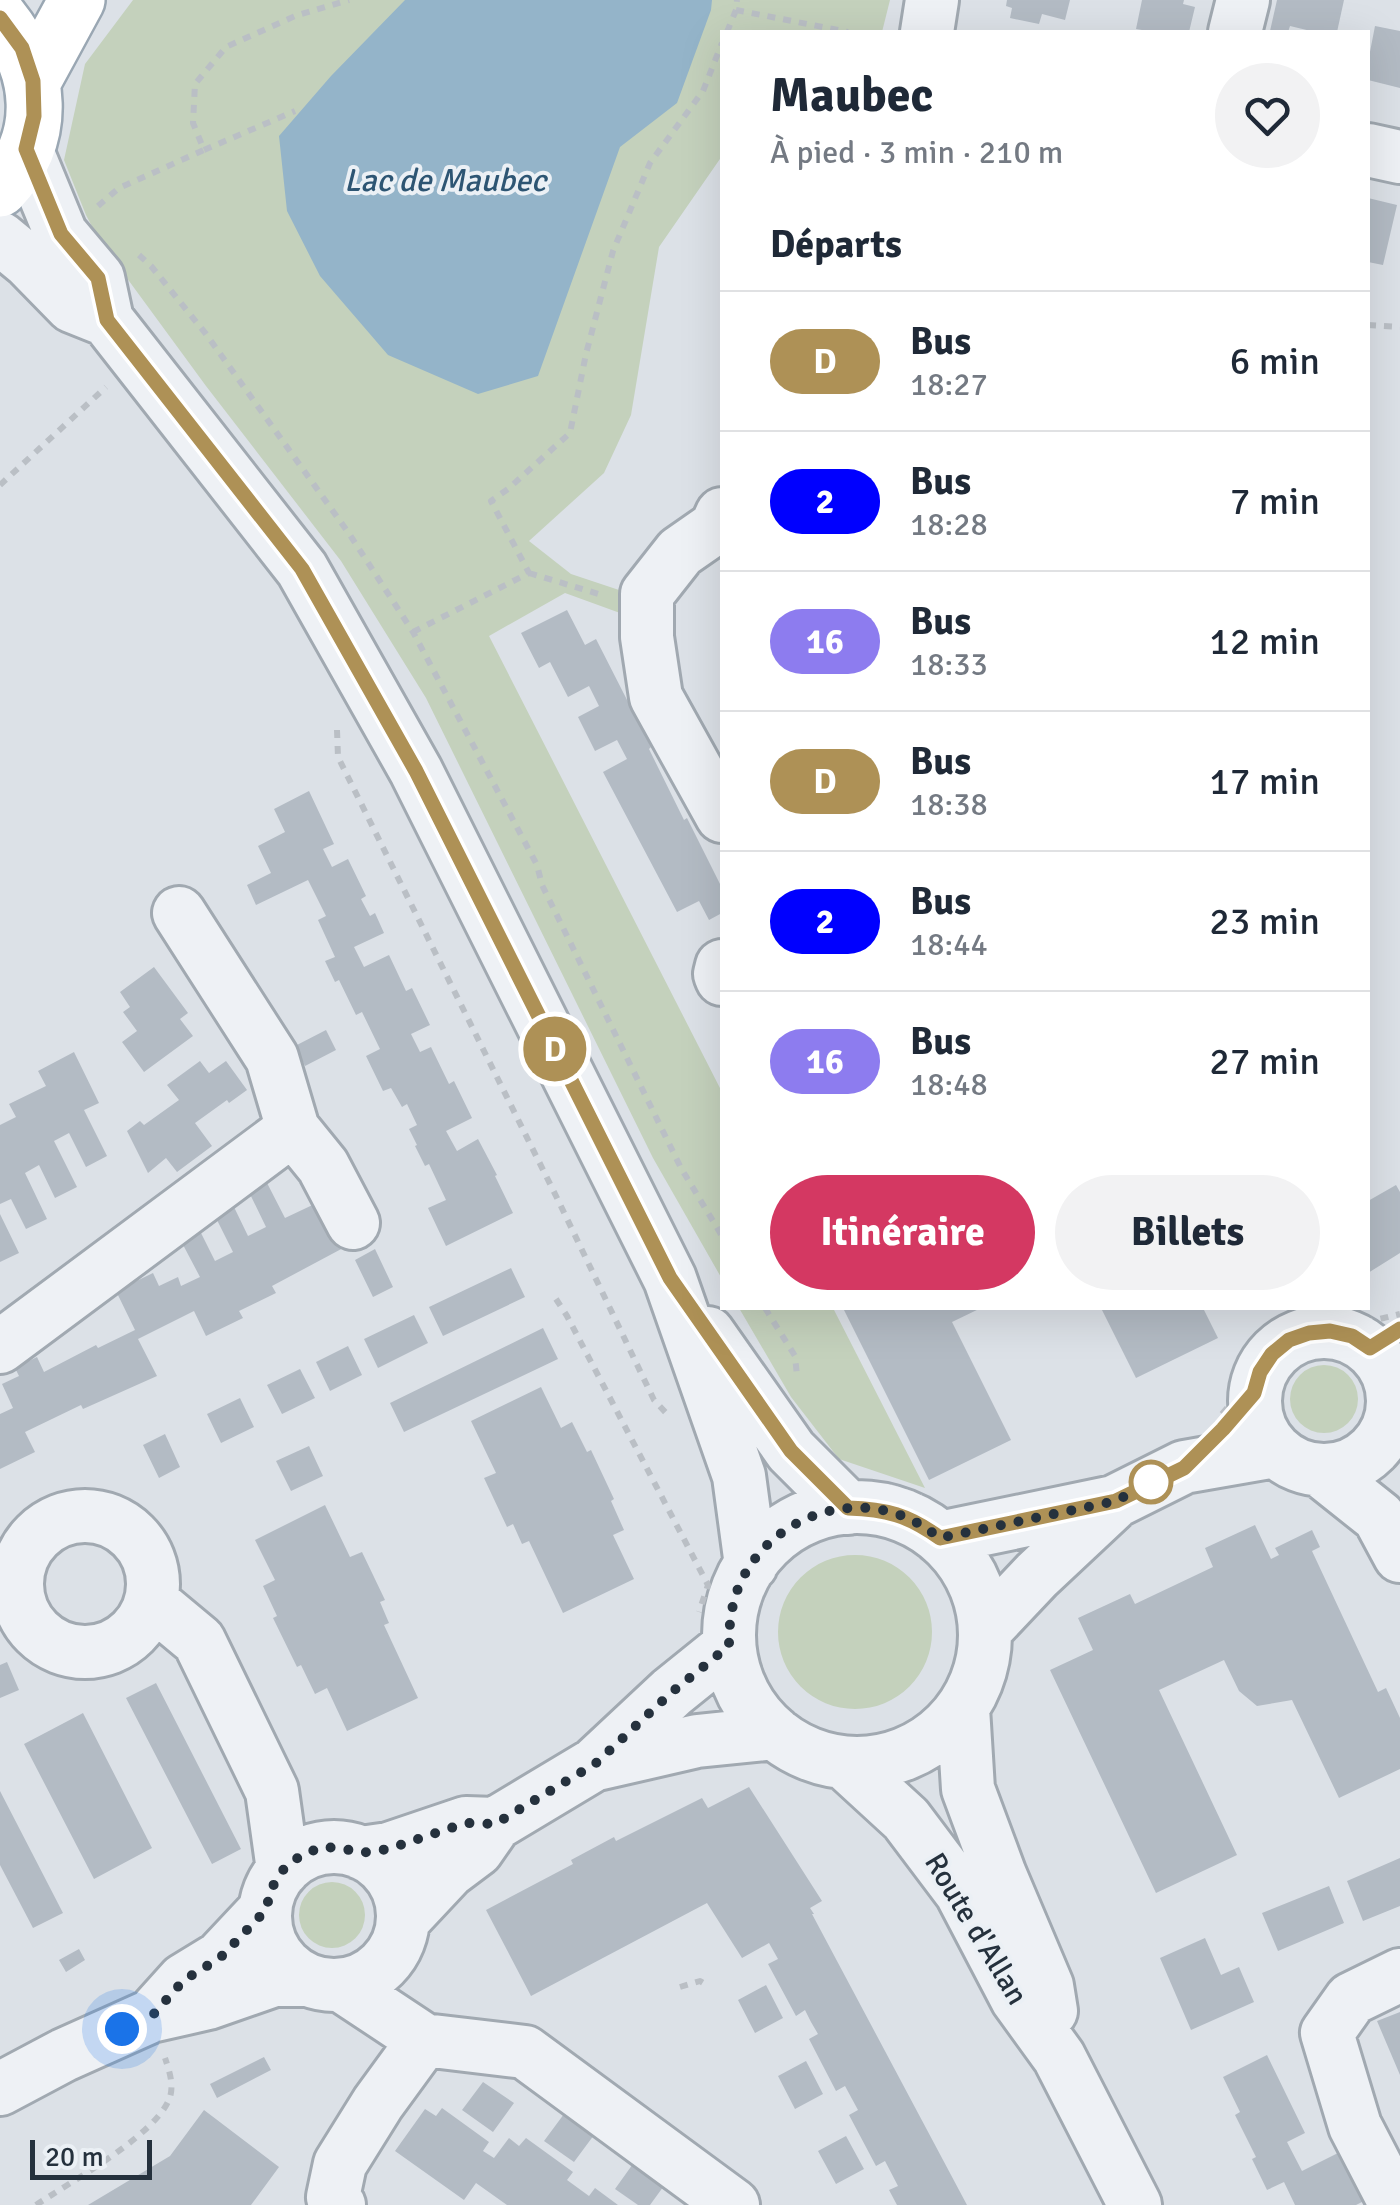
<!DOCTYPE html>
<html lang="fr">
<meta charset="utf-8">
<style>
:root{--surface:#fff;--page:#f2f2f3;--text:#1f2937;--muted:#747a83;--line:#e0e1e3;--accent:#d43862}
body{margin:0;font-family:Signika,sans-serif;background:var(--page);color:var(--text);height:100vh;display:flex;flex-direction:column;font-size:38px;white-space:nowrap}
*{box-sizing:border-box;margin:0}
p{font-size:32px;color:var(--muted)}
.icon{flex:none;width:55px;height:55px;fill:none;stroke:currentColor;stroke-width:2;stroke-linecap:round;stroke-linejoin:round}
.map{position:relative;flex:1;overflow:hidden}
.side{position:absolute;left:720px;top:30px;width:650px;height:1280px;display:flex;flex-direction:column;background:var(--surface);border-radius:0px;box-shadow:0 10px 40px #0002}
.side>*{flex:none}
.badge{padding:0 20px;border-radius:32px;font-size:35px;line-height:65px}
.scale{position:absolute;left:30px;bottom:25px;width:122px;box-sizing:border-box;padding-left:10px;border:5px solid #25313d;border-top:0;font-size:28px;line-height:35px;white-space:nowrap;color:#25313d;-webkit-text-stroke:8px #ebf0f5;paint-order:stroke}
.you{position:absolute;width:50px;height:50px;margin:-25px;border:8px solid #fff;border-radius:50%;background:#1a73e8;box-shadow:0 0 0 15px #1a73e833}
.map>.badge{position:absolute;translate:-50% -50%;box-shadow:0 0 0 5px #fff}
h2{padding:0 50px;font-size:38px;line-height:90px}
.round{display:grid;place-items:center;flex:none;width:105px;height:105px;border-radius:52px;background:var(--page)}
.headline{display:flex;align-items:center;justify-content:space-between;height:170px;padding:0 50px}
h1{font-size:48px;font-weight:700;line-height:75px}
.cta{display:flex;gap:20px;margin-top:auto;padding:20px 50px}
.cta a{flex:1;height:115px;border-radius:60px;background:var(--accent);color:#fff;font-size:40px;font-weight:700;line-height:115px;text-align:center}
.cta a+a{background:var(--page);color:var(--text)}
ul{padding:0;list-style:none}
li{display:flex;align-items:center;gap:30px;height:140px;padding:0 50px;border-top:2px solid var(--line)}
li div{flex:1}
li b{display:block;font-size:38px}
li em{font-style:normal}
li .badge{min-width:110px;font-weight:700;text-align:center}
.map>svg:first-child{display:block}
.green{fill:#c4d1bc}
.water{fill:#94b4c9}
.building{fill:#b3bbc4}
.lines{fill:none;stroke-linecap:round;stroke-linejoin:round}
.minor-casing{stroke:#a1a9b1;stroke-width:58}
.major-casing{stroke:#9aa7b3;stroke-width:60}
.path{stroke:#babfc5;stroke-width:6;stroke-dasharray:8 8;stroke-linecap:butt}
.minor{stroke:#eef1f5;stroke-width:52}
.major{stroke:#fff;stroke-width:55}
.line-casing{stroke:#fff;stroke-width:22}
.line{stroke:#ae9156;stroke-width:15}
.walk{stroke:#25313d;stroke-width:10;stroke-dasharray:0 18}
.stop-dot{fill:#fff;stroke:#ae9156;stroke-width:5}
.labels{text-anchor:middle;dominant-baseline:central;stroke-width:8;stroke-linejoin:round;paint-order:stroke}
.street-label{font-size:30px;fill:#25313d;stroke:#ebf0f5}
.water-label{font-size:32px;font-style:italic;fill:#2d5573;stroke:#ebf0f5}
</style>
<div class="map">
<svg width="1400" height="2205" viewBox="0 0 1400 2205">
<rect width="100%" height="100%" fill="#dce1e7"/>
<path class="green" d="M133,0H890L882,32H722V156L659,247L631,415L604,473L529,541L571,574L628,593L620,613L565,593L489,636L722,1092V1279L653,1158L426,698L341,561L206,386L99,240L86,215L64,160L85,64Z
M739,1308H833L925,1488L839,1459L791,1397Z
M1290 1399a34 34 0 1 1 68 0a34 34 0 1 1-68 0Z
M778 1632a77 77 0 1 1 154 0a77 77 0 1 1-154 0Z
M299 1915a33 33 0 1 1 66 0a33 33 0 1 1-66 0Z"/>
<path class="water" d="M405,0H712L711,10L677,103L620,147L538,376L478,394L388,355L320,276L287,211L279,136L331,76Z"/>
<path class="building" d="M1007,0H1070L1065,20L1042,14L1039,24L1010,18L1012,8L1006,6Z
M1142,0H1184L1183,4L1195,7L1189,32H1154L1136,29Z
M1277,0H1344L1337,32H1315L1290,26L1288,32L1270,31Z
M1375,26L1400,31V88L1368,80V62Z
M1368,198L1397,205L1383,265L1368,262Z
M567,610L585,645L596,639L651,747L649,749L684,820L687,818L722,888V913L709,920L699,901L677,912L603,772L627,759L617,740L595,751L578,717L599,706L589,686L568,697L550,662L539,668L521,633Z
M309,791L334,844L323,849L332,867L348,859L366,896L361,899L370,916L375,913L384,933L354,947L364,967L389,955L406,991L412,988L430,1025L411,1034L420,1052L431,1047L449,1084L454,1081L472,1118L446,1131L457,1151L478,1139L497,1175L495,1176L513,1213L446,1246L428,1208L446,1200L429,1164L425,1166L415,1146L417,1145L409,1129L417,1125L407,1104L402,1107L391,1088L383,1091L366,1056L380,1049L362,1012L356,1015L339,980L335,982L325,961L335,957L318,920L326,916L308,880L256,905L247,885L271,873L258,846L285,832L274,809Z
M154,967L188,1013L180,1019L193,1036L144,1072L122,1042L137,1031L123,1012L130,1007L120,992Z
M326,1030L336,1050L305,1066L295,1046Z
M74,1052L99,1103L84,1110L107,1156L86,1167L69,1133L54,1141L77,1187L55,1198L39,1165L25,1173L47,1219L26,1229L11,1199L0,1204V1125L16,1117L9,1104L46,1086L38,1071Z
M200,1061L209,1073L226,1061L247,1090L229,1103L227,1100L195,1123L212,1146L177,1172L166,1158L148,1173L127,1131L140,1121L144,1125L179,1100L167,1085Z
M266,1181L285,1218L321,1201L345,1247L272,1286L276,1293L239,1311L243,1318L206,1336L194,1311L138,1339L157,1376L83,1409L81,1405L25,1432L35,1452L0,1469V1414L13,1408L2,1384L19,1376L15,1368L37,1357L44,1372L96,1345L98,1348L135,1330L116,1291L153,1273L159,1286L178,1277L181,1286L200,1277L181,1241L200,1231L215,1261L233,1252L215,1216L234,1207L248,1236L266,1227L248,1190Z
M1396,1185L1400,1192V1253L1368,1273V1201Z
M0,1214L19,1253L0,1262Z
M375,1249L393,1287L373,1297L355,1260Z
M511,1268L525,1297L443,1336L429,1307Z
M843,1308H981L952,1322L1011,1440L929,1480Z
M1101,1308H1203L1218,1338L1136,1378Z
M414,1315L428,1343L378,1368L364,1339Z
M543,1328L558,1359L404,1432L390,1403Z
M348,1346L362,1375L330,1391L316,1362Z
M300,1369L315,1398L282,1414L267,1385Z
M541,1387L561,1428L572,1422L587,1452L591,1450L614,1499L611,1501L624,1530L613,1535L634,1579L563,1613L529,1541L522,1544L513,1524L507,1527L484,1478L496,1473L471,1421Z
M240,1398L254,1427L221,1443L207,1414Z
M165,1434L180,1467L159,1478L143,1445Z
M309,1446L323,1476L291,1491L276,1461Z
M325,1505L350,1557L362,1552L385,1600L380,1602L389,1623L384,1625L418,1698L347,1731L327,1688L315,1694L301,1665L297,1667L273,1618L277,1616L263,1586L275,1580L255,1540Z
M1255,1525L1271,1559L1279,1555L1275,1548L1312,1530L1320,1547L1312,1551L1378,1692L1386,1688L1400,1718V1769L1339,1798L1292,1700L1257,1706L1239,1691L1224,1660L1159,1690L1237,1855L1156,1893L1050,1670L1093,1650L1078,1618L1130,1594L1135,1604L1213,1567L1205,1548Z
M7,1662L19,1690L0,1698V1665Z
M156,1683L241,1849L212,1864L126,1698Z
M83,1713L152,1848L94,1879L24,1744Z
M749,1787L822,1901L810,1908L814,1914H812L967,2205H897L889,2190L898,2186L885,2161L876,2166L849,2115L858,2110L845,2086L836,2091L809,2039L818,2034L811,2022L805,2010L796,2016L768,1964L778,1959L769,1943L742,1958L707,1903L531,1996L486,1910L573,1864L571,1860L614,1837L616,1841L702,1798L708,1808Z
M0,1791L63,1913L33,1928L0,1865Z
M1400,1858V1906L1363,1921L1347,1881Z
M1329,1886L1344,1923L1278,1951L1262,1913Z
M1205,1938L1221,1975L1239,1967L1254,2002L1191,2030L1160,1958Z
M79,1949L85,1960L66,1972L59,1960Z
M766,1985L783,2018L755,2033L738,2000Z
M1400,2012V2075L1377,2021Z
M1267,2055L1305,2133L1287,2142L1302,2171L1346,2149L1370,2198L1356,2205H1295L1284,2182L1267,2190L1252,2159L1256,2157L1235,2115L1240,2112L1223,2077Z
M264,2057L271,2070L217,2098L210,2084Z
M806,2061L823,2094L795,2109L778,2076Z
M483,2082L514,2103L493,2132L462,2110Z
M442,2108L489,2142L483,2151L494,2158L509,2138L519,2146L526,2138L573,2172L567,2180L589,2196L595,2188L618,2205H507L476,2183L464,2200L395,2151L425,2109L436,2116Z
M204,2110L279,2167L251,2205H88L170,2156Z
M564,2114L594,2135L574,2162L544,2141Z
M846,2136L864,2169L836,2184L818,2151Z
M635,2161L666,2183L650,2205H638L615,2189Z"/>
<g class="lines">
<g class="minor-casing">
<path id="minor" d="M927,32L932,0
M1235,32L1243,0
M26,149L61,234L98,278L107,320L302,569L416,771L670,1279L739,1476L751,1565
M1368,150L1400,157
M0,238L29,262L72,306L107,320
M722,514L716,527L680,552L647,594V637L656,697L722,816
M179,913L272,1058L293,1129
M722,966L720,974L722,979
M1255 1401a69 69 0 1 1 138 0a69 69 0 1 1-138 0Z
M708,1333L791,1451L848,1508
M0,1347L293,1129L323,1166L353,1223
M1320,1470L1379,1517L1400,1556
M729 1635a128 128 0 1 1 256 0a128 128 0 1 1-256 0Z
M17 1584a68 68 0 1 1 136 0a68 68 0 1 1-136 0Z
M940,1538L1114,1502
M151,1601L199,1641L272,1791L283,1870
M986,1629L1037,1575L1116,1501L1184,1467L1275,1451
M963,1708L968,1789L1000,1875L1047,1986L1051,2011
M845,1763L906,1819L961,1892L1017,1999L1059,2057L1135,2205
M597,1764L697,1741L775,1733
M265 1916a69 69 0 1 1 138 0a69 69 0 1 1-138 0Z
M361,1853L389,1849L466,1823L495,1824
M404,1919L449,1871L477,1850L495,1824L595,1764L672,1692L729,1646
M341,1985L424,2040L525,2052L733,2205
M157,2010L184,1980L220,1958L265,1910
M0,2089L64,2055L151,2016L208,2003L274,1980H308
M339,2205L333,2197L340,2164L378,2103L424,2040
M1396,2205L1355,2126L1327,2033L1351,1999L1400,1975"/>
</g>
<g class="major-casing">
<path id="major" d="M0,18C42,70 49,137 0,189
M33,81L77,0"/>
</g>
<path class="path" d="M736,10L848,32
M727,32L736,10L737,0
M204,150L295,111
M98,206L119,188L204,150L193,123L195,84L226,47L295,16L349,0
M139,255L151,266L206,334L350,535L413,632L537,865L542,885L681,1168L722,1236
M1368,325L1400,327
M0,485L106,387
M529,573L602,595
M413,632L529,573L491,501L508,489L570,433L586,354L613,251L650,163L703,91L722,43
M337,730L338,757L558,1200L654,1400L667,1414
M556,1299L567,1316L708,1585L699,1612
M765,1308L795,1356L797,1376
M1222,1414L1238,1395L1244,1375L1256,1353L1266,1341L1285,1328L1308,1318L1359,1324L1400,1314
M1390,1467L1394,1445L1400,1428
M890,1487L921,1497
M680,1987L700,1981L708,1986
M36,2205C70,2182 157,2135 170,2097C174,2084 169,2070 165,2058"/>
<use href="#minor" class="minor"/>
<use href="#major" class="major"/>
</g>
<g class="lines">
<g class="line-casing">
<path id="line" d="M0,18L22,48L33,81L34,116L26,149L61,234L98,278L107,320L302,569L416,771L670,1278L791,1451L848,1508C886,1509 908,1515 940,1538L1116,1501L1184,1468L1223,1429L1254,1393L1260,1372L1272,1354L1289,1340L1309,1333L1330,1331L1352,1336L1370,1348L1400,1329"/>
</g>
<use href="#line" class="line"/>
<path class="walk" d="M122,2029L152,2016L184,1980L220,1958L266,1910L271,1889L283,1870L300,1856L322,1847L341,1848L361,1853L388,1849L466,1823L495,1824L595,1764L672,1692L729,1646C729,1625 731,1606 739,1586C765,1525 837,1492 900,1515C915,1520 927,1529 940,1538L1116,1501L1151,1482"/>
</g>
<circle class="stop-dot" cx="1151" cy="1482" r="20"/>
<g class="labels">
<g class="street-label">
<text transform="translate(976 1929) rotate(59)">Route d'Allan</text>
</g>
<g class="water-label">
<text x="445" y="180">Lac de Maubec</text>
</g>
</g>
</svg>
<div class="scale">20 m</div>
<div class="you" style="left:122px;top:2029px"></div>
<b class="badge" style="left:555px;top:1049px;background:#ae9156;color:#fff">D</b>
<section class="side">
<div class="headline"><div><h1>Maubec</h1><p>À pied · 3 min · 210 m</p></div><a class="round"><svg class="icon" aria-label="heart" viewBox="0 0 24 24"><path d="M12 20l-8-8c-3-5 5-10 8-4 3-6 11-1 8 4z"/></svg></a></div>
<h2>Départs</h2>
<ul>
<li><span class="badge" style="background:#ae9156;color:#fff">D</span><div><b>Bus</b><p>18:27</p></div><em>6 min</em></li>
<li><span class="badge" style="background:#00f;color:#fff">2</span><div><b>Bus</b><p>18:28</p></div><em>7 min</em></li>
<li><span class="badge" style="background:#8d7cef;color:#fff">16</span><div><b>Bus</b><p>18:33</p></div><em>12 min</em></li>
<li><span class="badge" style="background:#ae9156;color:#fff">D</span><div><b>Bus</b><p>18:38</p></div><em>17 min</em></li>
<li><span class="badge" style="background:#00f;color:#fff">2</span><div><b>Bus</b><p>18:44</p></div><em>23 min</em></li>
<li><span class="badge" style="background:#8d7cef;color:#fff">16</span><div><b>Bus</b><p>18:48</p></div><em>27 min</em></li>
</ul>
<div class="cta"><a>Itinéraire</a><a>Billets</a></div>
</section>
</div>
